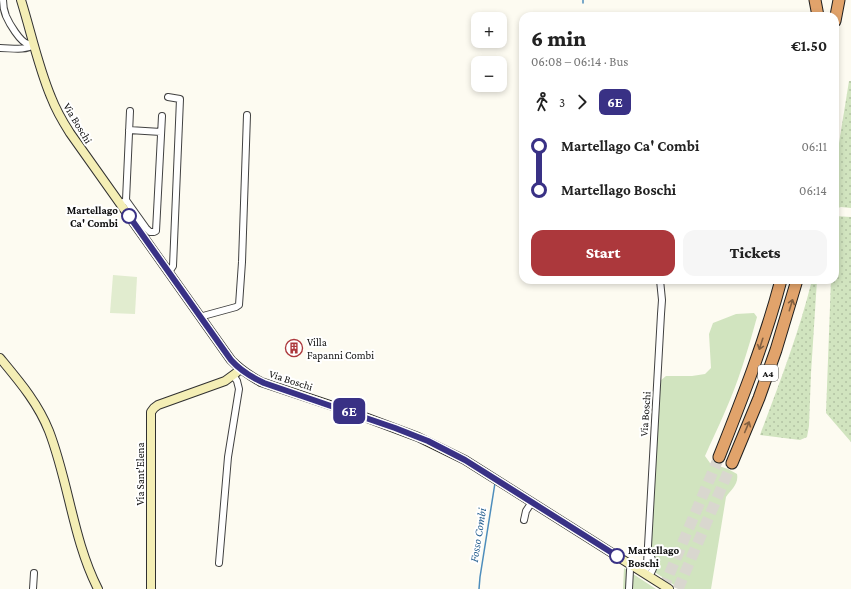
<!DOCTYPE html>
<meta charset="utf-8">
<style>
:root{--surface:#fff;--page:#f6f6f6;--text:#222;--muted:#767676;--accent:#ac383c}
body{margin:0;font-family:"Crimson Pro",serif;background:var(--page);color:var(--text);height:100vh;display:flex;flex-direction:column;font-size:15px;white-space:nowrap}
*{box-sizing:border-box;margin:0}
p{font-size:13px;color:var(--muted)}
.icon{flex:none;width:22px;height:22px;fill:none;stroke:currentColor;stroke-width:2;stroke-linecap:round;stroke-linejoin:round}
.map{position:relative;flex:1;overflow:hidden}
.details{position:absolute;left:519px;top:12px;width:320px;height:272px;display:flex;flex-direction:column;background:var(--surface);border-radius:12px;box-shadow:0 2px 6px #0003}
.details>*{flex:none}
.badge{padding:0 8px;border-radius:6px;font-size:14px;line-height:26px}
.controls{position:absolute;left:471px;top:12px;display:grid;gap:8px}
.controls a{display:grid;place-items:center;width:36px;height:36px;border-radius:8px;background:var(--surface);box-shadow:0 2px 6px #0003;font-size:20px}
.map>.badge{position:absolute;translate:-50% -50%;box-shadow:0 0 0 2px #fff}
.legs{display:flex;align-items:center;gap:6px;height:44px;padding:0 12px;font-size:13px}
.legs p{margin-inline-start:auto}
.overview{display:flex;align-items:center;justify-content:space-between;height:68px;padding:0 12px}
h1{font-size:22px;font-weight:800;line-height:30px}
.button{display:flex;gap:8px;margin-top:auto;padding:8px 12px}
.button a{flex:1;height:46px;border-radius:12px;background:var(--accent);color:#fff;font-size:16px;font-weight:800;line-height:46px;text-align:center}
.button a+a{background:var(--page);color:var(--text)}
ul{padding:0 12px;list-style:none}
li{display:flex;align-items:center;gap:14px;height:44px;font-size:15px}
li i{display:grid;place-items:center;width:6px;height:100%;margin:0 5px;background:currentColor}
li i::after{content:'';width:10px;height:10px;margin:-5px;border:3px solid;border-radius:50%;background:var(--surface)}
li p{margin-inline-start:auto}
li:first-child i{background:linear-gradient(#0000 50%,currentColor 0)}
li:last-child i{background:linear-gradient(currentColor 50%,#0000 0)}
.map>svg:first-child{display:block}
.grass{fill:url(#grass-dots)}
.park{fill:#d1e4bf}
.pitch{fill:#e1eccf}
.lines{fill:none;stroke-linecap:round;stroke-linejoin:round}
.stream{stroke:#4d8dbc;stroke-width:1.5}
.highway-tunnel{stroke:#d9d7cf;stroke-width:11;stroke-dasharray:11 5.5;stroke-linecap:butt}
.street-casing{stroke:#414141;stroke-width:8}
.secondary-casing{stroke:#303030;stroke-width:10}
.highway-casing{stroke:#1f1f1f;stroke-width:13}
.street{stroke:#fff;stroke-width:6}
.secondary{stroke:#f4eeb5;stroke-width:8}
.highway{stroke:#e1a36b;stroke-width:11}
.oneway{stroke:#826041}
.line-1-casing{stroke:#fff;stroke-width:9}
.line-1{stroke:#393185;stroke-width:6}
.stop-1-dot{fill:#fff;stroke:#393185;stroke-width:2}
.labels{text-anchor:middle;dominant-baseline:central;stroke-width:4;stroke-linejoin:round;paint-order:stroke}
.shield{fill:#fff;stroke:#565656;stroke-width:1}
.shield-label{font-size:10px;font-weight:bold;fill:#0e0e0e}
.street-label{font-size:11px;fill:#0e0e0e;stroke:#fff}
.stop-label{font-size:11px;font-weight:bold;fill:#0e0e0e;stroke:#fff;text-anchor:end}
.poi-label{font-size:11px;fill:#0e0e0e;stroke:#fff;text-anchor:start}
.water-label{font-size:12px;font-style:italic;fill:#276090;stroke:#fff}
</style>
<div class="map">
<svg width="851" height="589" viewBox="0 0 851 589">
<defs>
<pattern id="grass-dots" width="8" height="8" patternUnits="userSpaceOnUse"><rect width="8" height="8" fill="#d1e4bf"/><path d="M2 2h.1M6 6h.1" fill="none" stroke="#b2c2a3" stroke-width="1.8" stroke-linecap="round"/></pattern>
</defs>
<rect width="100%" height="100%" fill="#fdfbf1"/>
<path class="grass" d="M849,81H851V208L841,207L835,209V168Z
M835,216L851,217V442L826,413L831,280H835Z
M812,280H817L811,373L809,426L807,437L800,440L760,435C779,384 799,333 812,280Z"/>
<path class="park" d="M754,313L757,317C748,350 738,383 724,414C718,428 711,442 705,456L710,463L728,469L737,474C739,484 731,490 726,497L711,589H680L656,573V562L651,549L660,381L666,376H692L705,374L711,368L709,334L713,323L736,314Z
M624,568L656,589H623Z"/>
<path class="pitch" d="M113,275L137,277L135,314L110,313Z"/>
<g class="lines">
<path class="stream" d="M583,0V3
M479,589L480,577L495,483"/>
<path class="highway-tunnel" d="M663,589L719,457
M678,589L732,463"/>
<g class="street-casing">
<path id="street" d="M3,0C3,5 4,11 6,16C9,23 20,42 28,44C30,45 32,44 34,45
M0,48C12,48 24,51 34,45
M168,97L180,99L173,266L171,269L168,272
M129,130L161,132
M126,200L130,111
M121,204L126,200L146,228L150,232H154L156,231L162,116
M201,318L203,316L236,307L239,305L242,262L247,115
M524,520L526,511L532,502
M649,551C653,564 657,564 649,576
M219,563L228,457L239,389L237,381L233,375
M644,573L647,567V564L661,314L662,300L660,280
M33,589L34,573
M629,589L630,570L633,566"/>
</g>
<g class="secondary-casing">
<path id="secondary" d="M21,0C31,32 38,66 51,97C56,110 63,122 70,133L231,360C240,369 250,376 261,382L354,413L418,437L465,460L484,472L669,589
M0,358C19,381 38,403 49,431C69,483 73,540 98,589
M151,589V412L154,408L158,405L225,381L236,373L240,369"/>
</g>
<g class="highway-casing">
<path id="highway" d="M815,0L818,16
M835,21L839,0
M719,457C742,399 765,341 781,280
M732,463L759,398L776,350L797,280"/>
</g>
<use href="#street" class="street"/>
<use href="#secondary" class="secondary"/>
<use href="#highway" class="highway"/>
</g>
<defs><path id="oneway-shaft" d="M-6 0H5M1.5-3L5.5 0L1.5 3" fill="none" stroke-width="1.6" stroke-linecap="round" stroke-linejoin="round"/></defs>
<g class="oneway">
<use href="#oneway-shaft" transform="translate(791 305) rotate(-73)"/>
<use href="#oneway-shaft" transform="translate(761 344) rotate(108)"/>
<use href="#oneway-shaft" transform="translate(747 427) rotate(-67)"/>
</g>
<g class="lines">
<g class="line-1-casing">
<path id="line-1" d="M129,216L231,360C240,370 251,377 264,383L395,428L428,441L465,460L617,556"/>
</g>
<use href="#line-1" class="line-1"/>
</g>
<defs>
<g id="building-ring" transform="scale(0.9)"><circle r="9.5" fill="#fff" stroke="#ac383c" stroke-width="1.5"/><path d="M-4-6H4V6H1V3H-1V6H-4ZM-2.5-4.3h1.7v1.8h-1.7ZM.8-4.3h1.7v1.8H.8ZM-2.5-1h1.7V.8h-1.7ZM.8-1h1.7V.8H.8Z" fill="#ac383c"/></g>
</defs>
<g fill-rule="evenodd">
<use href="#building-ring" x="294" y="348"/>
</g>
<g class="stop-1-dot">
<circle cx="129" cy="216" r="7"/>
<circle cx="617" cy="556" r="7"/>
</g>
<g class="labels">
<rect class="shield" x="758" y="365" width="20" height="16" rx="3"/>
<g class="shield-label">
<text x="768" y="373">A4</text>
</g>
<g class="street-label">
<text transform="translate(78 123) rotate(59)">Via Boschi</text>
<text transform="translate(291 380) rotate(18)">Via Boschi</text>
<text transform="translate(645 414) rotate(-86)">Via Boschi</text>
<text transform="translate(140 474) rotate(-90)">Via Sant'Elena</text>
</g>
<g class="stop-label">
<text x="118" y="210">Martellago<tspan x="118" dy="13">Ca' Combi</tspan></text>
<text x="628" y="550" text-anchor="start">Martellago<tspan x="628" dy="13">Boschi</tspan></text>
</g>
<g class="poi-label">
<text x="307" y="342">Villa<tspan x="307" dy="13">Fapanni Combi</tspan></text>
</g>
<g class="water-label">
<text transform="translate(478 535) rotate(-81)">Fosso Combi</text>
</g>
</g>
</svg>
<div class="controls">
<a>+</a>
<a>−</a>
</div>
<b class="badge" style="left:349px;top:411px;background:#393185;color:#fff">6E</b>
<section class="details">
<div class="overview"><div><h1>6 min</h1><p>06:08 – 06:14 · Bus</p></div><b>€1.50</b></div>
<div class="legs"><svg class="icon" aria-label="walk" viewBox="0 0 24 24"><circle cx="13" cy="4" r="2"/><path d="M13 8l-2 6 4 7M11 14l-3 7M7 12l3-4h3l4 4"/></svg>3<svg class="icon" aria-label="forward" viewBox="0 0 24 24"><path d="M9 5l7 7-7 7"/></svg><b class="badge" style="background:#393185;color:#fff">6E</b></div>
<ul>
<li><i style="color:#393185"></i><b>Martellago Ca' Combi</b><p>06:11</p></li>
<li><i style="color:#393185"></i><b>Martellago Boschi</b><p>06:14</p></li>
</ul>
<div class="button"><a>Start</a><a>Tickets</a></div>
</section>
</div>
